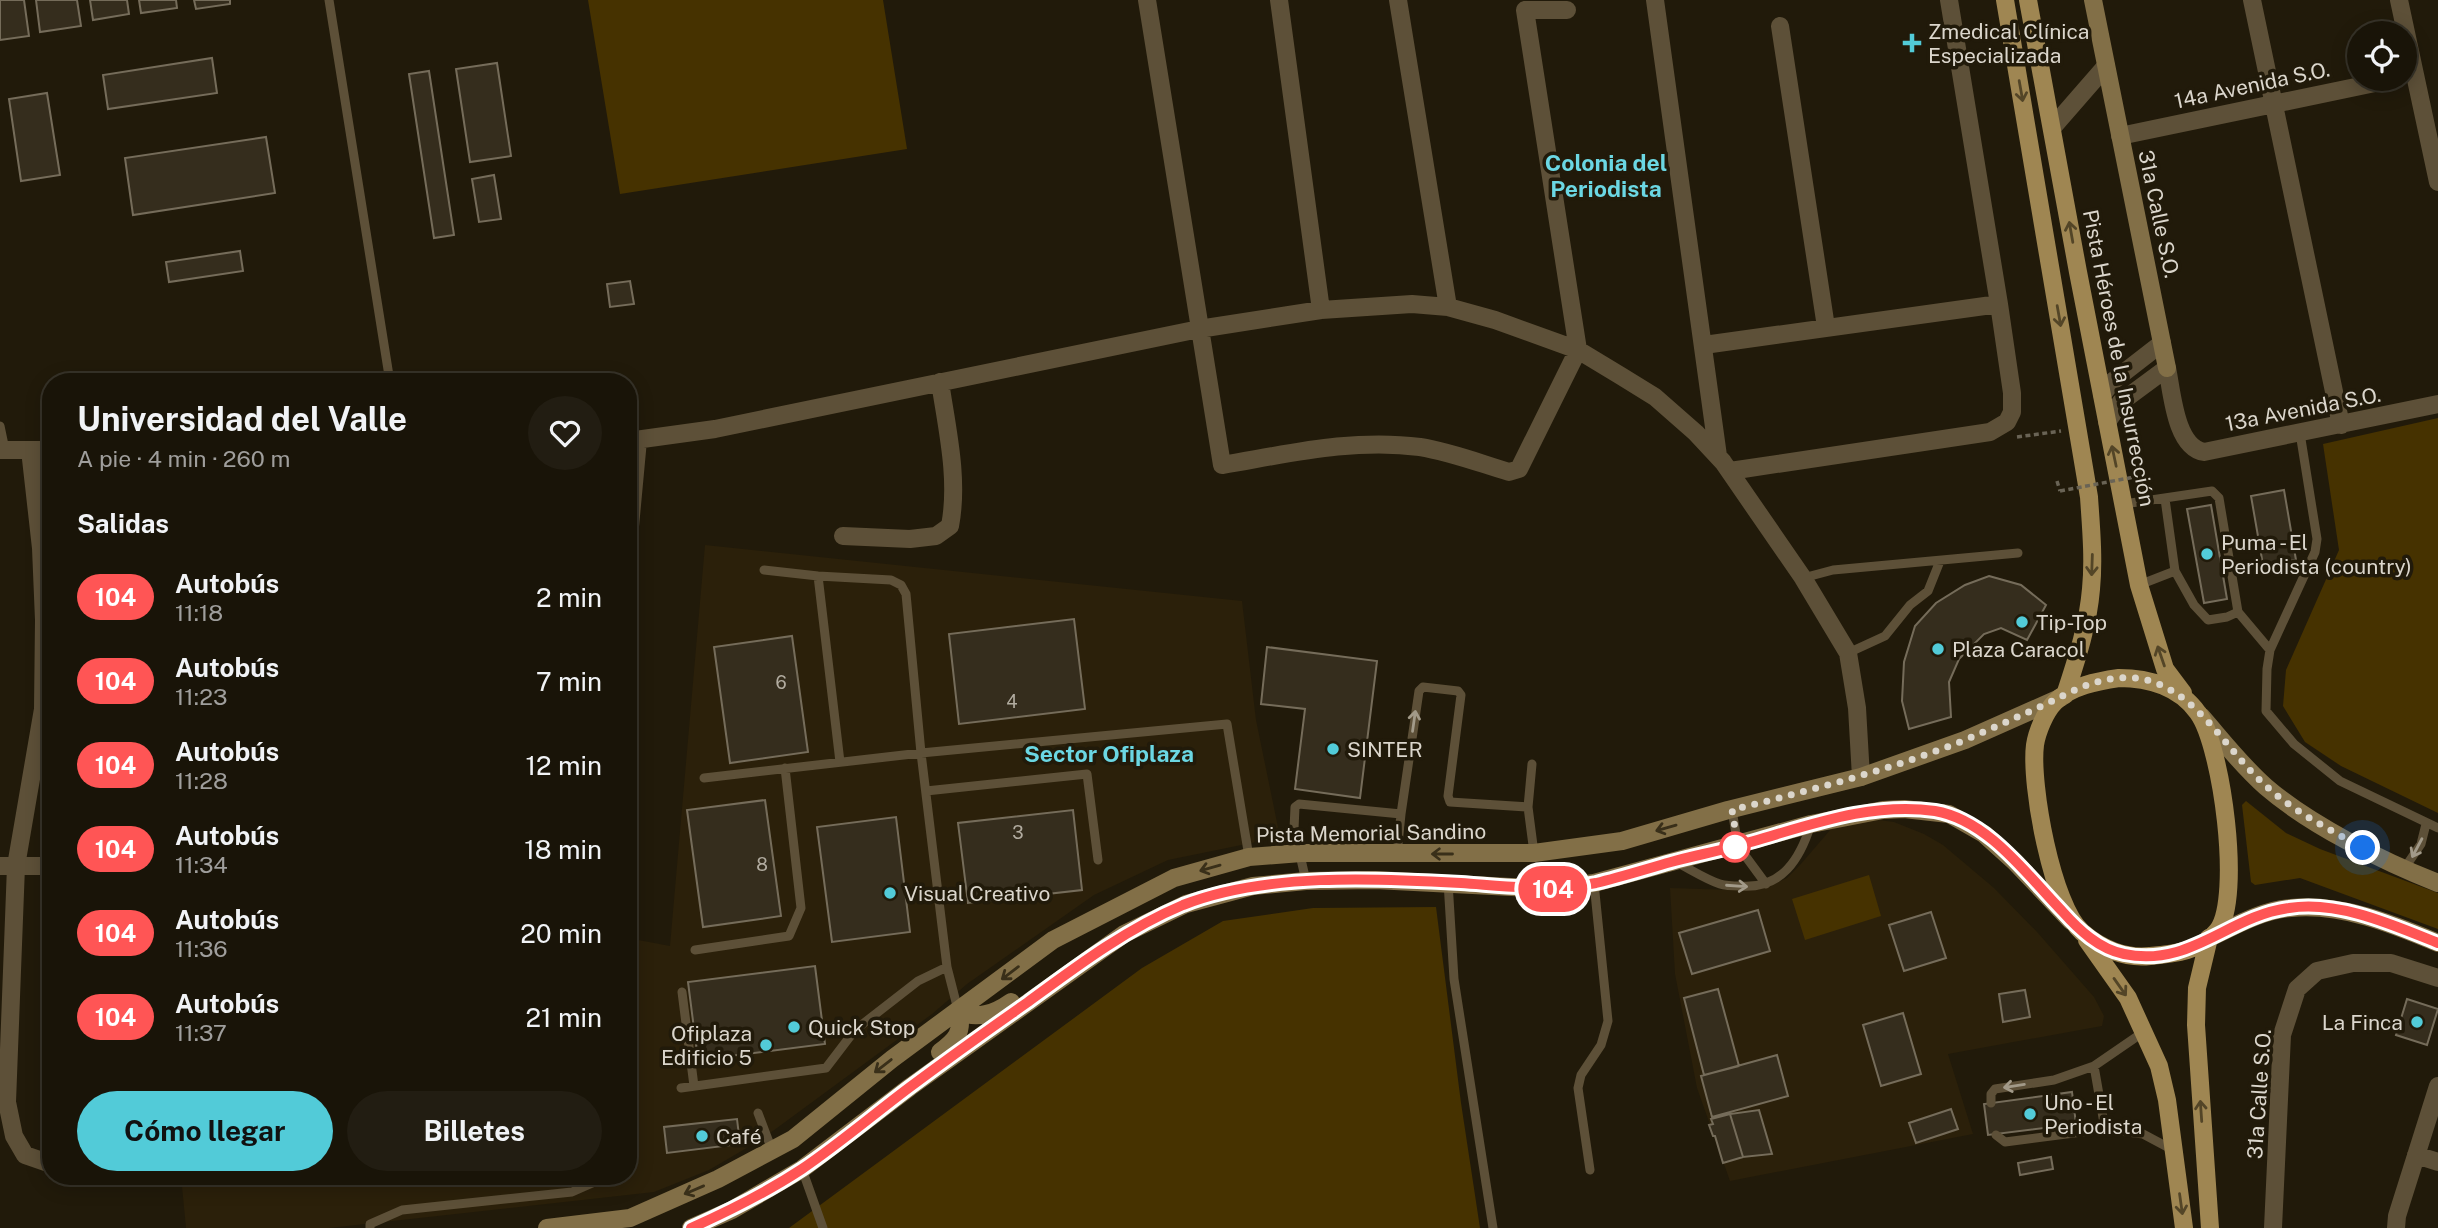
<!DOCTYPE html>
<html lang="es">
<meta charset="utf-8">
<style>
:root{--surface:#191408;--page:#221d12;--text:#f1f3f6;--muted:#9f9e9c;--line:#373329;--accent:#52cbd8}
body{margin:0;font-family:"Public Sans",sans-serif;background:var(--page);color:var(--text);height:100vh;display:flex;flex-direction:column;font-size:26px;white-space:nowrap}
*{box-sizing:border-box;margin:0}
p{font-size:23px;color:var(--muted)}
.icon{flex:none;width:38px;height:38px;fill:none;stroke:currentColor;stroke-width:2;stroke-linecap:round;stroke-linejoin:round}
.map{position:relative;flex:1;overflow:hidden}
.drawer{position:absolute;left:42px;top:373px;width:595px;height:812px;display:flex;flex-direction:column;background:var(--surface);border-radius:28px;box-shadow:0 4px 18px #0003,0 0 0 2px var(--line)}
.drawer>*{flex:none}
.badge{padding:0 14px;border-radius:23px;font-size:24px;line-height:46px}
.tools{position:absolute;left:2347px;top:21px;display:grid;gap:14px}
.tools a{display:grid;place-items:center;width:70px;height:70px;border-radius:50%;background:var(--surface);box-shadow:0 4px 18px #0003,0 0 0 2px var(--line);font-size:35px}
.you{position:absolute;width:35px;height:35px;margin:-18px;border:5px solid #fff;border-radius:50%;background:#1a73e8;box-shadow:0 0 0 10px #1a73e833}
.map>.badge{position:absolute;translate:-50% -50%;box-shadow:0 0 0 4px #fff}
h2{padding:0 35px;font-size:26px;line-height:63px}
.round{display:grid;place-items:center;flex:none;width:74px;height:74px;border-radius:37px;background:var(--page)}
.headline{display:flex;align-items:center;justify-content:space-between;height:119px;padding:0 35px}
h1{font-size:33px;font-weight:700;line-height:52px}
.primary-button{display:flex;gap:14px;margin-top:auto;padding:14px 35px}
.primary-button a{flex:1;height:80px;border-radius:42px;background:var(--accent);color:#111;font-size:28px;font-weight:700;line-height:80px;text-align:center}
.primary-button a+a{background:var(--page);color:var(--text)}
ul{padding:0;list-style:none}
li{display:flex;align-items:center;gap:21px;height:84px;padding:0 35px}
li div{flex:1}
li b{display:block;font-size:26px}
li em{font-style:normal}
li .badge{min-width:77px;font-weight:700;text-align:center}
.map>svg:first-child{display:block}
.built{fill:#2b200a}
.green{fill:#463200}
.building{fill:#352d1d;stroke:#756c5a;stroke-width:2}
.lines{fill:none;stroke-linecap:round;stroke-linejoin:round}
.path{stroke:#696355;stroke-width:3.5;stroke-dasharray:5 3.5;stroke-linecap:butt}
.lane{stroke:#5d5038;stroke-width:9}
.street{stroke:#5d5038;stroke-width:18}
.secondary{stroke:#826f47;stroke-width:18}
.primary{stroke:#9f8652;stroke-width:18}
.path-bridge{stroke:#696355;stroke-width:3.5;stroke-dasharray:5 3.5;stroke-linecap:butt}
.oneway{stroke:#534527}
.oneway2{stroke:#a29a89}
.oneway3{stroke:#392f19}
.line-casing{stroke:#fff;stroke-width:16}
.line{stroke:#f55;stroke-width:10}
.walk{stroke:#dbd6cc;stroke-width:7;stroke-dasharray:0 12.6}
.poi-dot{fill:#52cbd8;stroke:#211a0a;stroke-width:2.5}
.stop-dot{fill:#fff;stroke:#f55;stroke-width:3.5}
.labels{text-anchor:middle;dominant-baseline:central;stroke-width:7;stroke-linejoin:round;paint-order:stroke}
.number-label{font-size:18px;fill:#b2aca0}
.poi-label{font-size:21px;fill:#dbd6cc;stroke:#211a0a;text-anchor:start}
.street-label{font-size:21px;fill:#dbd6cc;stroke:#211a0a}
.neighbourhood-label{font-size:23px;font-weight:bold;fill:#6bd7e3;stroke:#211a0a}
</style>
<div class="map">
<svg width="2438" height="1228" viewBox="0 0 2438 1228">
<rect width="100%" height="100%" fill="#211a0a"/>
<path class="built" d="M705,545L1242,601L1256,720L1280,837L1168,860L1094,895L967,984L932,1014L762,1139L709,1170L654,1192L329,1228H186L181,1176H628V938L670,946Z
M1879,820L1894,822L1924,834L1943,845L1994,888L2038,933L2094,997L2104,1016L2102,1026L1948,1054L1973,1134L1730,1181L1697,1088L1675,974L1670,888L1732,890L1759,889L1772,885L1787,878L1800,865L1831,829L1860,821Z"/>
<path class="green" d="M588,0H883L907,149L620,194Z
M2438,418V813L2341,766L2305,742L2283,706L2286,670L2339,550L2323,444Z
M2246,801L2286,833L2320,849L2438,893V929L2300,878L2255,885L2251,882L2242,805Z
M1869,875L1881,916L1805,940L1792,899Z
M1436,907L1461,1103L1480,1228H789L1142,968L1223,921L1313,908Z"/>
<path class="building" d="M0,0H24L29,36L0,40Z
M36,0H77L81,26L40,32Z
M90,0H127L129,14L93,20Z
M139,0H176L177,8L141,13Z
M194,0H230V4L196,9Z
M212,58L217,93L108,109L103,75Z
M497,63L511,156L470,162L456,69Z
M429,71L454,235L434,238L409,74Z
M47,93L60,175L21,181L9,99Z
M266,137L275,193L133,215L125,158Z
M494,175L501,219L479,222L472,179Z
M240,251L243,271L169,282L166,262Z
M630,281L634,304L610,307L607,284Z
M2284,490L2296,560L2263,565L2251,496Z
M2211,505L2227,599L2204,603L2187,509Z
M1989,576L2021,585L2046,605L2027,640L2001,628L1984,634L1959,659L1949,682L1951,717L1909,729L1902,701L1904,662L1915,626L1936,603L1965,585Z
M1074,619L1085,709L959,724L949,634Z
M792,636L808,752L730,763L714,647Z
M1267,647L1377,661L1360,798L1295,789L1305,709L1261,704Z
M765,800L781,916L703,927L687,810Z
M1073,810L1082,890L968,903L958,823Z
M896,817L910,932L832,942L817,827Z
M1758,910L1770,951L1692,974L1679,933Z
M1931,912L1946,958L1904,971L1889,925Z
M815,966L825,1044L698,1060L688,982Z
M1718,989L1739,1066L1704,1075L1684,998Z
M2025,990L2030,1017L2003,1022L1999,994Z
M2407,999L2438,1009L2427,1045L2396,1035Z
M1903,1013L1921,1074L1881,1086L1863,1025Z
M1777,1055L1788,1096L1712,1117L1701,1076Z
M2072,1092L2076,1124L1988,1135L1984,1104Z
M1951,1109L1958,1129L1916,1143L1909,1123Z
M1759,1110L1772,1154L1743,1157L1730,1114Z
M1730,1114L1743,1157L1723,1163L1715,1136H1713L1709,1125L1713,1124L1711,1119Z
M737,1119L740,1144L667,1153L664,1127Z
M2051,1157L2053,1169L2020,1175L2018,1163Z"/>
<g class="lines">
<path class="path" d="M2017,437L2061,431
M2145,475L2147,484
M2057,481L2060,491"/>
<path class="lane" d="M329,0L390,382
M0,426L5,450
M2300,433L2317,539L2315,552L2270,650L2267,669L2266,711L2294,744L2340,781L2438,828
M2165,499L2175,571L2194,605L2208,620L2227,617L2238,612L2270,650
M2124,504L2212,491L2219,498L2238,612
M764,570L818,576L891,580L901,585L906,594L921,753L947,967L958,1010
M818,576L840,762
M1803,578L1833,570L2018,553
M2139,585L2175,571
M1848,653L1885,636L1910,605L1928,591L1940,561
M1532,764L1528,807L1534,853
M704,778L921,753L1227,724L1249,857
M926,791L1087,774L1098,860
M1732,810L1738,846L1766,884
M1397,854L1401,814L1419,691L1423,687L1458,691L1461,695L1448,796L1450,802L1528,807
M1676,862C1690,869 1705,879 1720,884C1726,886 1734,886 1741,886C1782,889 1800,859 1811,824
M2404,869L2421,844L2426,824
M1306,881L1294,829L1295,807L1299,804L1401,814
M1448,882L1454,979L1493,1228
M695,950L789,936L801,908L785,768
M682,992L694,1086
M2094,1066L2105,1129
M681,1088L826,1068L855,1030L918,981L947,967
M1991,1103V1094L1995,1089L2054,1080L2094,1066L2145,1031
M758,1113L772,1150
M1996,1135L2005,1142L2105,1129L2143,1134L2173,1150
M802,1169L823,1228
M1590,1170L1578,1088L1581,1075L1601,1045L1608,1021L1594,883
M370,1228V1224L402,1210L572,1192L597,1181L600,1176"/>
<path class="street" d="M1147,0L1222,465C1288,454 1353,438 1420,447C1451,452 1479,463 1509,472L1519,469L1578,350L1525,10H1567
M1279,0L1321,310
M1398,0L1448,307
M1655,0L1718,456
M2252,0L2341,425
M2399,0L2438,182
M1780,26L1826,327
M2052,128L2106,66
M2120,136L2394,79
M1704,345L1999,304
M2102,395L2113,381L2162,343
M2107,422L2121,402L2167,368C2172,391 2175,447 2204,452L2438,404
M628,441L715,429L1199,329L1321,310L1412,304L1448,307L1495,320L1578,350L1621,376L1655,397L1696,433L1723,462L1803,578L1848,653L1857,708L1861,777
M0,450H51
M30,450L41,548L44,620L43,709L16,866L7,1102L14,1136L25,1155L51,1164
M1730,471L1990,432L2007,422L2012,412V393L1999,304L1949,0
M843,536L910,539L936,536L950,526C959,479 947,429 940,382
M628,548L638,440
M0,866H51
M2416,1155L2438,1162
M2273,1228L2282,1035L2297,989L2317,971L2353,963H2391L2438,978
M2396,1228L2397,1216L2438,1086"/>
<path class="secondary" d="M2093,0L2167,368
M2201,716C2222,740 2242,766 2266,787C2310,825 2384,862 2438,883
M2209,938C2235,926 2262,910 2291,908C2341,903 2393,924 2438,943
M959,1012C978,1019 994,1014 1011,1002
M940,1052C956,1040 963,1033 959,1012
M547,1228L630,1218L718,1179L793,1139L892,1059L1053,940L1174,878L1249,857L1301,853H1534L1622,841L1728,810L1861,777L1965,740L2062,697
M691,1228L732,1210L802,1169L910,1087L1124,934L1186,904L1253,886L1306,881L1375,880L1551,889L1594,883L1811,824L1883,810L1904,809L1949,814L1984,834L2015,862L2071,921"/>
<path class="primary" d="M2005,0L2089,497C2091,527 2094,559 2091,589C2088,626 2076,661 2065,695
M2028,0L2078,272L2139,585L2165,669L2183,693
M2119,678C2149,678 2180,687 2198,713C2222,746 2242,897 2218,930C2202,951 2174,954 2150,956C2125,959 2100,948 2082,932C2052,906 2030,784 2035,745C2037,732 2045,712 2055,702C2071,686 2098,681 2119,678Z
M2209,938L2197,988L2196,1025L2210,1228
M2087,940L2128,998L2159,1066L2167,1100L2184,1228"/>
<path class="path-bridge" d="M2060,491L2145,475"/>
</g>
<defs><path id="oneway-shaft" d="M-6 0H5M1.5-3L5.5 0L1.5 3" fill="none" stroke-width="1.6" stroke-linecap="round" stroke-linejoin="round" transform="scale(1.75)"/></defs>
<g class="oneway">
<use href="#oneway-shaft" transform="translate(2021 91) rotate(80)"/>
<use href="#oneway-shaft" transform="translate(2071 232) rotate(-100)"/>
<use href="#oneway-shaft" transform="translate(2059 316) rotate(80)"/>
<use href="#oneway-shaft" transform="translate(2114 456) rotate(-102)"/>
<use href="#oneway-shaft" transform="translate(2092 565) rotate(92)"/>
<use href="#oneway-shaft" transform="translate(2161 656) rotate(-109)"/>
<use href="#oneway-shaft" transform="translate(2120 987) rotate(55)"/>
<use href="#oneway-shaft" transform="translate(2201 1111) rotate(-94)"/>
<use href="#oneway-shaft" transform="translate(2181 1204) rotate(82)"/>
</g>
<g class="oneway2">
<use href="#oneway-shaft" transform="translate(1414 721) rotate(-82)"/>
<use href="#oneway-shaft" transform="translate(2417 848) rotate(118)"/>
<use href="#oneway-shaft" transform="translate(1737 886) rotate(4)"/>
<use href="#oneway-shaft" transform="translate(2014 1086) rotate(171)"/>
</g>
<g class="oneway3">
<use href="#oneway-shaft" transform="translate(1666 828) rotate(164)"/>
<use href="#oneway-shaft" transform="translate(1442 854) rotate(180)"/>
<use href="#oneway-shaft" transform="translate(1210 868) rotate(164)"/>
<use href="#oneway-shaft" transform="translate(1010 973) rotate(143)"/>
<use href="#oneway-shaft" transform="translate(883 1066) rotate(142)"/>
<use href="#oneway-shaft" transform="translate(694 1190) rotate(157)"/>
</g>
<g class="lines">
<g class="line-casing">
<path id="line" d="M691,1228C729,1211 767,1192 802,1169C839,1144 874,1114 910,1087C949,1058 988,1030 1028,1002C1077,966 1126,929 1183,905C1264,873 1375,878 1461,883C1506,886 1551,892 1596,883C1621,877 1646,869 1671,862C1692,856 1715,852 1736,846C1800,829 1867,801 1935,811C1988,820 2027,875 2062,911C2079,930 2099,949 2124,954C2190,968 2228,916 2289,908C2338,900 2393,925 2438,943"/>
</g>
<use href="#line" class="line"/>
<path class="walk" d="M1735,847L1738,846L1732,810C1811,790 1890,770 1965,740C1993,728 2020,716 2048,703C2065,695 2082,685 2101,681C2121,676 2144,676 2163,686C2204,705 2232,756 2265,785C2294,812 2329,829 2363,848"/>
</g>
<g class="poi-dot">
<path d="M1908.5 32.5h7v7h7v7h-7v7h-7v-7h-7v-7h7z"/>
<circle cx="2207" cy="554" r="7"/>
<circle cx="2022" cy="622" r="7"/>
<circle cx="1938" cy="649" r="7"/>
<circle cx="1333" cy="749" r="7"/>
<circle cx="890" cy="893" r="7"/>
<circle cx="2417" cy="1022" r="7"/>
<circle cx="794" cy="1027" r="7"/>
<circle cx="766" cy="1045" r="7"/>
<circle cx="2030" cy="1114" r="7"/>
<circle cx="702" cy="1136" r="7"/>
</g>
<circle class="stop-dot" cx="1735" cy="847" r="14"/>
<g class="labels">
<g class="number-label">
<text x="781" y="682">6</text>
<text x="1012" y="701">4</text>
<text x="1018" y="832">3</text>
<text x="762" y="864">8</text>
</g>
<g class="poi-label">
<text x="1928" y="31">Zmedical Clínica<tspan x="1928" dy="24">Especializada</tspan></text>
<text x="2221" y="542">Puma - El<tspan x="2221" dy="24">Periodista (country)</tspan></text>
<text x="2036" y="622">Tip-Top</text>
<text x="1952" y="649">Plaza Caracol</text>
<text x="1347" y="749">SINTER</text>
<text x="904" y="893">Visual Creativo</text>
<text x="2403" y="1022" text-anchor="end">La Finca</text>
<text x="808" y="1027">Quick Stop</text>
<text x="752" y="1033" text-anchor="end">Ofiplaza<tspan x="752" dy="24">Edificio 5</tspan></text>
<text x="2044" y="1102">Uno - El<tspan x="2044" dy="24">Periodista</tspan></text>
<text x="716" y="1136">Café</text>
</g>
<g class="street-label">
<text transform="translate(2252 85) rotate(-12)">14a Avenida S.O.</text>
<text transform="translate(2159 214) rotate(78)">31a Calle S.O.</text>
<text transform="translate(2119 358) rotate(79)">Pista Héroes de la Insurrección</text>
<text transform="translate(2303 409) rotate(-11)">13a Avenida S.O.</text>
<text transform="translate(1371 833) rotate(-1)">Pista Memorial Sandino</text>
<text transform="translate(2259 1094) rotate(-86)">31a Calle S.O.</text>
</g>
<g class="neighbourhood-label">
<text x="1606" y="162">Colonia del<tspan x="1606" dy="26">Periodista</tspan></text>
<text x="1109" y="753">Sector Ofiplaza</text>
</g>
</g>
</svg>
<div class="tools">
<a><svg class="icon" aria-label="locate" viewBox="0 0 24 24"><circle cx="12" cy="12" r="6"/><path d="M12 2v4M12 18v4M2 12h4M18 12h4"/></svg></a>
</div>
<div class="you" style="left:2363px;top:848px"></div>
<b class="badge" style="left:1553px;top:889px;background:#f55;color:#fff">104</b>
<section class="drawer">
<div class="headline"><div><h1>Universidad del Valle</h1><p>A pie · 4 min · 260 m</p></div><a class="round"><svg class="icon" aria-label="heart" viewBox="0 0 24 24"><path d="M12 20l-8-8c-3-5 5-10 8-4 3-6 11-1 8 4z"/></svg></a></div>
<h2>Salidas</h2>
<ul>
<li><span class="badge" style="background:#f55;color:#fff">104</span><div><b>Autobús</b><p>11:18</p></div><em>2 min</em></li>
<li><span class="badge" style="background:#f55;color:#fff">104</span><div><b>Autobús</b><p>11:23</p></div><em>7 min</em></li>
<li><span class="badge" style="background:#f55;color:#fff">104</span><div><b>Autobús</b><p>11:28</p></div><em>12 min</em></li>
<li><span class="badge" style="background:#f55;color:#fff">104</span><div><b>Autobús</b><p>11:34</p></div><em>18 min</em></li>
<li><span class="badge" style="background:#f55;color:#fff">104</span><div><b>Autobús</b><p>11:36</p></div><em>20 min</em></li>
<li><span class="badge" style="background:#f55;color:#fff">104</span><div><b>Autobús</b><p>11:37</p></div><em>21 min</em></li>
</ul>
<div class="primary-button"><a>Cómo llegar</a><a>Billetes</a></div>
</section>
</div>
